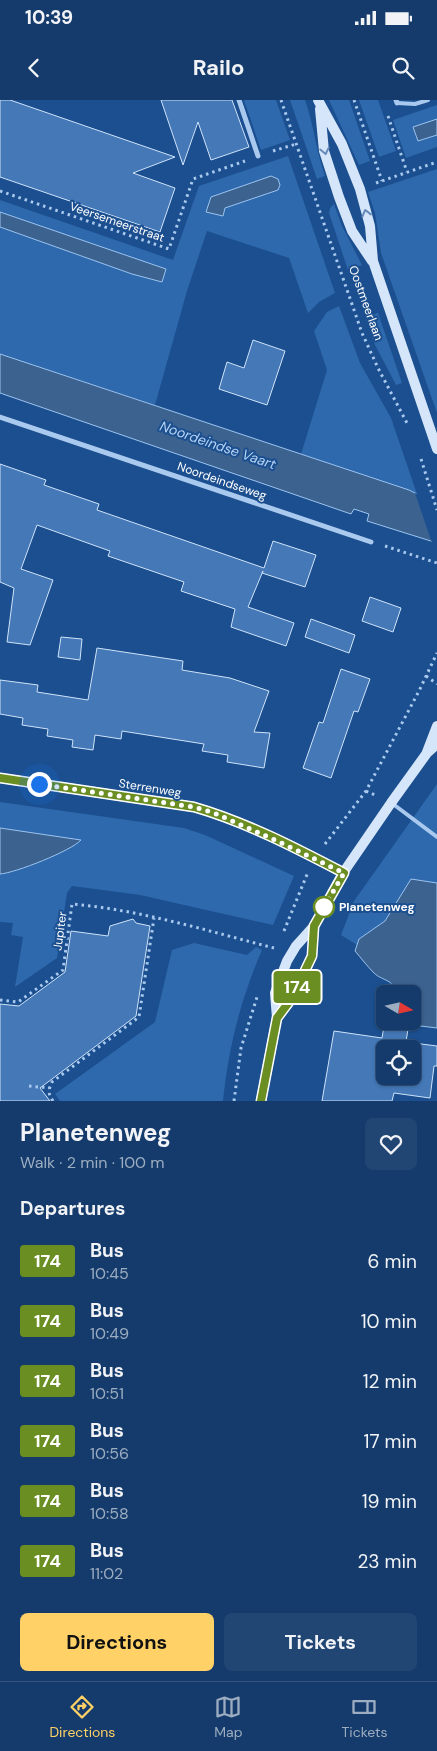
<!DOCTYPE html>
<meta charset="utf-8">
<style>
:root{--surface:#143b6b;--page:#214673;--text:#f1f3f6;--muted:#9dadc1;--line:#33557e;--accent:#ffd166}
body{margin:0;font-family:"DM Sans",sans-serif;background:var(--page);color:var(--text);height:100vh;display:flex;flex-direction:column;font-size:19px;white-space:nowrap}
*{box-sizing:border-box;margin:0}
p{font-size:16px;color:var(--muted)}
.icon{flex:none;width:28px;height:28px;fill:none;stroke:currentColor;stroke-width:2;stroke-linecap:round;stroke-linejoin:round}
.map{position:relative;height:1001px;overflow:hidden}
.side{display:flex;flex-direction:column;background:var(--surface);flex:1}
.side>*{flex:none}
.badge{padding:0 10px;border-radius:4px;font-size:18px;line-height:32px}
.needle{width:32px;rotate:99deg}
.fabs{position:absolute;left:376px;top:885px;display:grid;gap:10px}
.fabs a{display:grid;place-items:center;width:45px;height:45px;border-radius:8px;background:var(--surface);box-shadow:0 1px 4px #0004,0 0 0 1px var(--line);font-size:25px}
.you{position:absolute;width:25px;height:25px;margin:-12px;border:4px solid #fff;border-radius:50%;background:#1a73e8;box-shadow:0 0 0 8px #1a73e833}
.map>.badge{position:absolute;translate:-50% -50%;box-shadow:0 0 0 2px #fff}
h2{padding:0 20px;font-size:19px;line-height:45px}
.round{display:grid;place-items:center;flex:none;width:52px;height:52px;border-radius:8px;background:var(--page)}
.overview{display:flex;align-items:center;justify-content:space-between;height:85px;padding:0 20px}
h1{font-size:24px;font-weight:700;line-height:38px}
.button{display:flex;gap:10px;margin-top:auto;padding:10px 20px}
.button a{flex:1;height:58px;border-radius:8px;background:var(--accent);color:#111;font-size:20px;font-weight:700;line-height:58px;text-align:center}
.button a+a{background:var(--page);color:var(--text)}
ul{padding:0;list-style:none}
li{display:flex;align-items:center;gap:15px;height:60px;padding:0 20px}
li div{flex:1}
li b{display:block;font-size:19px}
li em{font-style:normal}
li .badge{min-width:55px;font-weight:700;text-align:center}
.status{display:flex;justify-content:space-between;align-items:center;height:35px;padding:0 25px;background:var(--surface);direction:ltr}
.status svg{height:14px;fill:currentColor}
header{display:flex;justify-content:space-between;align-items:center;height:65px;padding:0 20px;background:var(--surface);font-size:22px;font-weight:700}
.tab-bar{display:flex;justify-content:space-around;align-items:center;height:70px;border-top:1px solid var(--line);background:var(--surface);font-size:14px;color:var(--muted)}
.tab-bar a{display:grid;justify-items:center;gap:2px}
.tab-bar .current{color:var(--accent)}
.map>svg:first-child{display:block}
.green{fill:#2e69ad}
.water{fill:#3c6290;stroke:#9cc4f0}
.pier{fill:#1b4f8f}
.building{fill:#4478b7;stroke:#cfe3fa;fill-rule:evenodd}
.lines{fill:none;stroke-linecap:round;stroke-linejoin:round}
.path{stroke:#a9c9ee;stroke-width:3;stroke-dasharray:2.5 4;stroke-linecap:butt}
.lane{stroke:#a9c9ee;stroke-width:4}
.street{stroke:#a9c9ee;stroke-width:5}
.secondary{stroke:#d6e6fa;stroke-width:10}
.oneway{stroke:#668bba}
.line-casing{stroke:#fff;stroke-width:11}
.line{stroke:#6b8e23;stroke-width:8}
.walk{stroke:#fff;stroke-width:5;stroke-dasharray:0 9}
.stop-dot{fill:#fff;stroke:#6b8e23;stroke-width:2.5}
.labels{text-anchor:middle;dominant-baseline:central;stroke-width:4;stroke-linejoin:round;paint-order:stroke}
.street-label{font-size:12px;fill:#fff;stroke:#1b4f8f}
.stop-label{font-size:12px;font-weight:bold;fill:#fff;stroke:#1b4f8f;text-anchor:start}
.water-label{font-size:14px;font-style:italic;fill:#b5d3f5;stroke:#1b4f8f}
</style>
<div class="status"><b>10:39</b><svg viewBox="0 0 49 12"><path d="M0 12V9h3v3zM5 12V6h3v6zM10 12V3h3v9zM15 12V0h3v12zM26 1h20v11H26zM47 4h2v5h-2z"/></svg></div>
<header><svg class="icon" aria-label="back" viewBox="0 0 24 24"><path d="M15 5l-7 7 7 7"/></svg>Railo<svg class="icon" aria-label="search" viewBox="0 0 24 24"><circle cx="10" cy="10" r="6"/><path d="M15 15l6 6"/></svg></header>
<div class="map">
<svg width="437" height="1001" viewBox="0 0 437 1001">
<rect width="100%" height="100%" fill="#1b4f8f"/>
<path class="green" d="M244,0H276L290,40L261,50Z
M290,0H305C314,25 316,51 325,76L317,79Z
M329,0H349L370,61L359,65Z
M359,0H378L396,51L379,57Z
M437,5V19L413,27L418,41L437,35V47L406,58L393,20Z
M288,56L335,193L319,202L308,213L289,158L207,131L187,191L155,305L0,254V127L132,174L166,169L0,112V100L173,160L199,86Z
M437,69V313L381,153L375,113L368,92Z
M334,104L342,126L362,165L348,170L329,113L330,108Z
M339,206L360,263L391,318L417,394L409,390L301,354L327,270L314,231L327,212Z
M378,213L402,283L396,285L375,245L365,217Z
M437,684V783L411,779L385,821L359,839L357,845L341,835L354,801Z
M0,702L184,728L205,735L294,776L273,825L140,795L72,786L67,793L57,858L15,887L23,837L11,835L13,823L0,822V774L40,761L81,741L0,728Z
M194,843L247,855L256,847L262,850C240,901 229,946 223,1001H60L55,994L155,922L172,850Z"/>
<path class="water" d="M437,19V35L418,41L413,27Z
M271,76L278,79L280,85L278,90L225,108L223,116L206,112L211,97Z
M0,112L166,169L162,182L132,174L0,127Z
M0,254L409,390L417,394L434,442L367,421L369,414L354,409L351,414L0,293Z
M0,728L81,740C71,751 15,773 0,774Z
M411,779L437,783V928L412,925L405,921H412V894H395C395,879 382,881 374,873C367,866 361,858 355,851L359,839L385,821Z"/>
<path class="pier" d="M415,393L437,400V444L432,443Z"/>
<path class="building" d="M0,0H10L175,57L133,73L175,88L160,132L0,77Z
M161,0H232L249,47L211,60L198,22L183,65Z
M253,240L285,251L267,305L219,289L227,262L244,268Z
M0,364L46,380L44,385L99,404L97,410L264,468L273,441L316,455L305,487L262,473L263,471L248,507L294,523L286,546L231,527L235,509L181,491L184,482L108,456L110,451L37,425L21,469L53,480L30,545L7,542L14,488L0,482Z
M370,497L401,508L393,532L362,521Z
M311,519L355,535L349,553L305,537Z
M61,537L82,539L80,560L58,557Z
M97,548L183,561L182,570L230,578L269,591L254,632L270,633L264,668L227,662L228,655L202,651L204,644L122,631L121,639L95,635L93,650L72,647L73,640L47,636L48,629L22,625L23,618L0,614V580L38,585L37,592L88,600Z
M341,569L370,579L358,612L354,611L331,678L303,668L319,622L323,623Z
M133,819L136,823L150,826L136,916L40,988L50,1001H0V904L19,906L65,872L71,831L108,836L110,826Z
M384,926L408,929L406,942L437,946V966H434L430,998L394,993L392,1001H322L334,931L382,938ZM385,949H412V976H385Z"/>
<g class="lines">
<path class="path" d="M281,0L362,233L378,268L408,325
M354,0L382,81
M388,16L407,72
M273,51L296,44
M376,83L437,62
M0,91L169,149L193,79L245,61
M421,359L437,410
M385,446L437,463
M426,576L437,584
M366,691L377,696
M325,744L366,691L419,591L437,553
M284,831L308,772
M0,900L18,902L63,870L72,804C141,810 208,831 274,848
M29,986L49,988
M53,1001C48,994 48,990 52,982L139,917L154,818
M234,1001L241,948L257,897"/>
<path class="lane" d="M397,3L415,4L428,0
M393,704L437,737"/>
<path class="street" d="M239,0L258,56
M396,0L397,3
M0,317L371,442"/>
<path class="secondary" d="M318,0L342,44L360,89L370,126L373,161L437,349
M320,9L324,51L339,97L352,131L372,161
M427,652L437,626
M0,678L194,707C246,722 296,748 343,773
M277,918L292,898L312,856L314,826
M261,1001L277,918L275,893L287,861L296,846L314,826L343,773L391,703L427,653L437,644"/>
</g>
<defs><path id="oneway-chevron" d="M-2-3.5L2.5 0L-2 3.5" fill="none" stroke-width="1.6" stroke-linecap="round" stroke-linejoin="round" transform="scale(1.25)"/></defs>
<g class="oneway">
<use href="#oneway-chevron" transform="translate(325 51) rotate(78)"/>
<use href="#oneway-chevron" transform="translate(366 113) rotate(-104)"/>
</g>
<g class="lines">
<g class="line-casing">
<path id="line" d="M0,678L194,707C246,722 296,748 344,773L314,826L312,856L292,898L277,918L261,1001"/>
</g>
<use href="#line" class="line"/>
<path class="walk" d="M39,684L194,707L214,713L275,740L344,773L323,809L324,807"/>
</g>
<circle class="stop-dot" cx="324" cy="807" r="10"/>
<g class="labels">
<g class="street-label">
<text transform="translate(117 122) rotate(19)">Veersemeerstraat</text>
<text transform="translate(366 203) rotate(70)">Oostmeerlaan</text>
<text transform="translate(222 381) rotate(19)">Noordeindseweg</text>
<text transform="translate(150 688) rotate(9)">Sterrenweg</text>
<text transform="translate(60 831) rotate(-82)">Jupiter</text>
</g>
<g class="stop-label">
<text x="339" y="807">Planetenweg</text>
</g>
<g class="water-label">
<text transform="translate(218 345) rotate(19)">Noordeindse Vaart</text>
</g>
</g>
</svg>
<div class="fabs">
<a><svg class="needle" viewBox="-14 -14 28 28"><path d="M0-13l5 13h-10z" fill="#e53935"/><path d="M0 13l5-13h-10z" fill="#9dadc1"/></svg></a>
<a><svg class="icon" aria-label="locate" viewBox="0 0 24 24"><circle cx="12" cy="12" r="6"/><path d="M12 2v4M12 18v4M2 12h4M18 12h4"/></svg></a>
</div>
<div class="you" style="left:39px;top:684px"></div>
<b class="badge" style="left:297px;top:887px;background:#6b8e23;color:#fff">174</b>
</div>
<section class="side">
<div class="overview"><div><h1>Planetenweg</h1><p>Walk · 2 min · 100 m</p></div><a class="round"><svg class="icon" aria-label="heart" viewBox="0 0 24 24"><path d="M12 20l-8-8c-3-5 5-10 8-4 3-6 11-1 8 4z"/></svg></a></div>
<h2>Departures</h2>
<ul>
<li><span class="badge" style="background:#6b8e23;color:#fff">174</span><div><b>Bus</b><p>10:45</p></div><em>6 min</em></li>
<li><span class="badge" style="background:#6b8e23;color:#fff">174</span><div><b>Bus</b><p>10:49</p></div><em>10 min</em></li>
<li><span class="badge" style="background:#6b8e23;color:#fff">174</span><div><b>Bus</b><p>10:51</p></div><em>12 min</em></li>
<li><span class="badge" style="background:#6b8e23;color:#fff">174</span><div><b>Bus</b><p>10:56</p></div><em>17 min</em></li>
<li><span class="badge" style="background:#6b8e23;color:#fff">174</span><div><b>Bus</b><p>10:58</p></div><em>19 min</em></li>
<li><span class="badge" style="background:#6b8e23;color:#fff">174</span><div><b>Bus</b><p>11:02</p></div><em>23 min</em></li>
</ul>
<div class="button"><a>Directions</a><a>Tickets</a></div>
</section>
<nav class="tab-bar">
<a class="current"><svg class="icon" aria-label="directions" viewBox="0 0 24 24"><path d="M12 3l9 9-9 9-9-9zM9 14v-3h6M13 9l2 2-2 2"/></svg>Directions</a>
<a><svg class="icon" aria-label="map" viewBox="0 0 24 24"><path d="M3 6l6-2 6 2 6-2v14l-6 2-6-2-6 2zM9 4v14M15 6v14"/></svg>Map</a>
<a><svg class="icon" aria-label="tickets" viewBox="0 0 24 24"><path d="M3 7h18v10H3zM15 7v10"/></svg>Tickets</a>
</nav>
